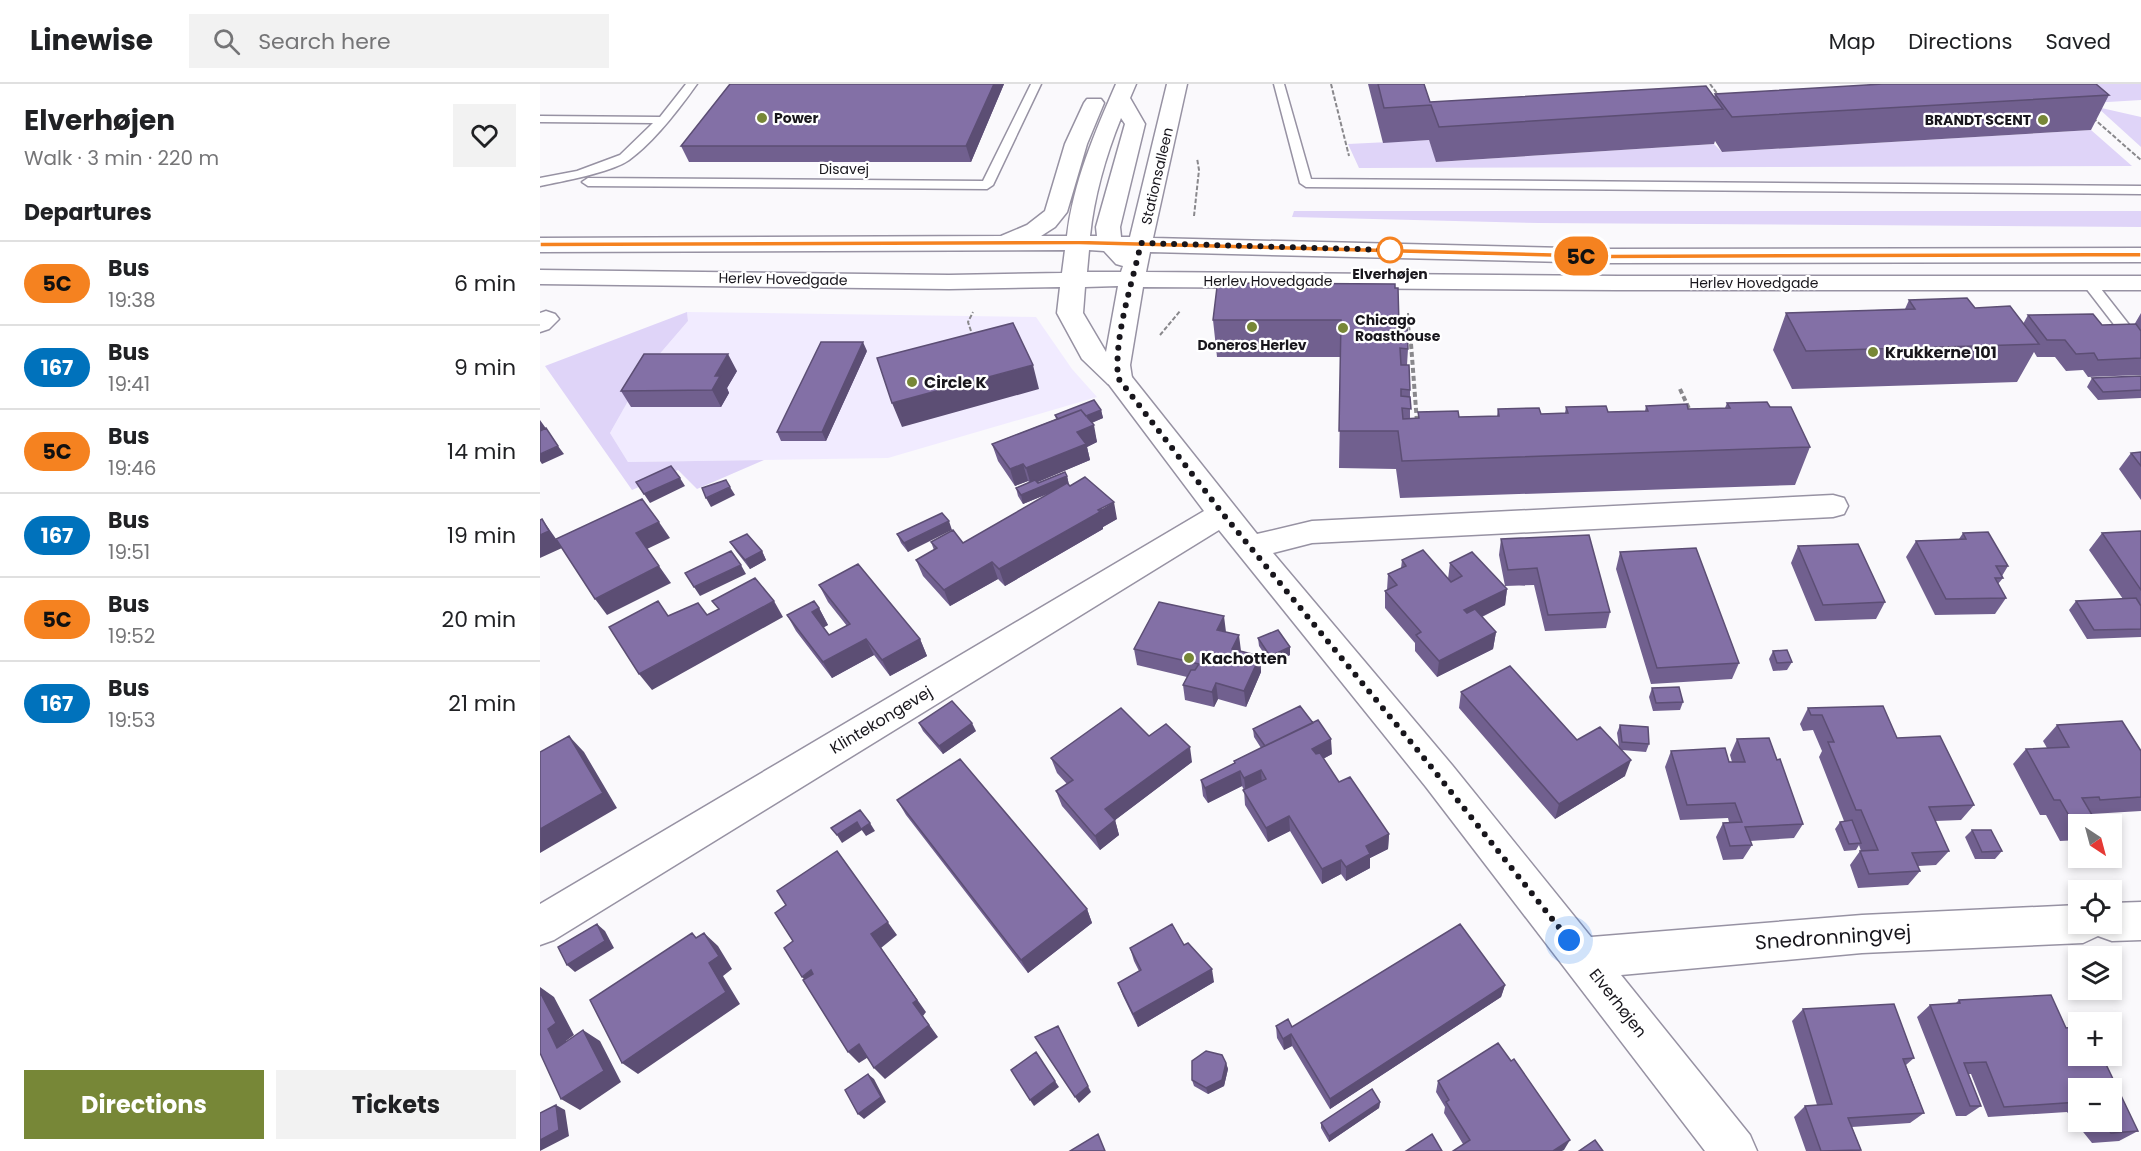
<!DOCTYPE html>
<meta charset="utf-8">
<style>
:root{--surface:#fff;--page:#f2f2f2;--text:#202124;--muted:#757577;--line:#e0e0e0;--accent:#778737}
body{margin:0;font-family:Poppins,sans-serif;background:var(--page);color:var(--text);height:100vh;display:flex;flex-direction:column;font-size:22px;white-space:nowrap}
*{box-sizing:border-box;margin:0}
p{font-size:20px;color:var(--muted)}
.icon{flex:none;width:33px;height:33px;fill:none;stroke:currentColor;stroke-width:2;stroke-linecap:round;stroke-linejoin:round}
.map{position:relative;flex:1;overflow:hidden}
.details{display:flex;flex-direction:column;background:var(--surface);width:540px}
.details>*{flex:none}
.badge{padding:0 12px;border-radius:20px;font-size:21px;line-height:39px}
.needle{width:39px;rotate:144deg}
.fabs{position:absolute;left:1528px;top:730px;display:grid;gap:12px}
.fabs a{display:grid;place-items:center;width:54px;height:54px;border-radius:0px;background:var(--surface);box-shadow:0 3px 9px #0003;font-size:30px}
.you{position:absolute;width:30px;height:30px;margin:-15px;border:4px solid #fff;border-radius:50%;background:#1a73e8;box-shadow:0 0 0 9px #1a73e833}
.map>.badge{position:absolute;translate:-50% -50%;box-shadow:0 0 0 3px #fff}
h2{padding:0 24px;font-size:22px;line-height:54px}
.round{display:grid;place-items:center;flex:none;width:63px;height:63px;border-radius:0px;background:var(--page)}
.overview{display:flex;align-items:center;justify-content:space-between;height:102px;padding:0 24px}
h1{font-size:28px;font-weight:700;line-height:45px}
.primary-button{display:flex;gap:12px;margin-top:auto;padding:12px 24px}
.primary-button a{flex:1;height:69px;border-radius:0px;background:var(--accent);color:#fff;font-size:24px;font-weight:700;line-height:69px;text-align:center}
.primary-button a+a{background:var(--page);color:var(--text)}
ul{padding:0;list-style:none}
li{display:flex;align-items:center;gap:18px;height:84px;padding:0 24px;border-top:2px solid var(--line)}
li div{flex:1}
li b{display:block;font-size:22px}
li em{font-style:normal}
li .badge{min-width:66px;font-weight:700;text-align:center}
header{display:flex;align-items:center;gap:36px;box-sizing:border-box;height:84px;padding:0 30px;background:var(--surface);border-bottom:2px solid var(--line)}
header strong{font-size:28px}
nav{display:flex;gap:33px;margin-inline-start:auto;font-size:21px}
.search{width:420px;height:54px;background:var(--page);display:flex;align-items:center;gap:15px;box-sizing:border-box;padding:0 21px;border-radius:0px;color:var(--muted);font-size:22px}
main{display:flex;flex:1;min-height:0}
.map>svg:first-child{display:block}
.built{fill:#f1ebff}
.green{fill:#dfd4f8}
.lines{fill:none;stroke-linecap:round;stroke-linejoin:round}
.lane-casing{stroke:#9792a3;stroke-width:3}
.street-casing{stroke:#9792a3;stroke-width:3}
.secondary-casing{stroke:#9792a3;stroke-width:3}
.path-far1{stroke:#89888c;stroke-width:2;stroke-dasharray:4.5 2;stroke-linecap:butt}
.path{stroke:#89888c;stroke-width:4;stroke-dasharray:5 3;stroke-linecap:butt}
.lane{fill:#fff;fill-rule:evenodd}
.street{fill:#fff;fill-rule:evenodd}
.secondary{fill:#fff;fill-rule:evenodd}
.wall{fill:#71608f;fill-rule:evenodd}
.shaded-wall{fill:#5c4e74}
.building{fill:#8370a6;stroke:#5c4e74;stroke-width:1.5}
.line{fill:#f58220;stroke:#fff;stroke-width:1.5}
.walk{stroke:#18161c;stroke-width:6;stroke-dasharray:0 10.8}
.poi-dot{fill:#778737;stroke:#fff;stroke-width:2}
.stop-dot{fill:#fff;stroke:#f58220;stroke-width:3}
.labels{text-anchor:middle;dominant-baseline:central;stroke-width:4.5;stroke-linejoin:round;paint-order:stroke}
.far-poi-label{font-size:14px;font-weight:bold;fill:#18161c;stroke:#fff;text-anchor:start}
.far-street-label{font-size:14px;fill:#18161c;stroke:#fff}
.far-stop-label{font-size:14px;font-weight:bold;fill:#18161c;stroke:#fff}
.poi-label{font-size:16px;font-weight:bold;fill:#18161c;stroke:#fff;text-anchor:start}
.street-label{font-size:16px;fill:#18161c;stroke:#fff}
.near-street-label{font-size:20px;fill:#18161c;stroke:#fff}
</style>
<header>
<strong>Linewise</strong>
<div class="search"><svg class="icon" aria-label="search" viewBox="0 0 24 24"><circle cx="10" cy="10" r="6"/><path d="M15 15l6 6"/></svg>Search here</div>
<nav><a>Map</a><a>Directions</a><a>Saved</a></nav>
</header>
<main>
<section class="details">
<div class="overview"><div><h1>Elverhøjen</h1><p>Walk · 3 min · 220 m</p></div><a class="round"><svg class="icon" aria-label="heart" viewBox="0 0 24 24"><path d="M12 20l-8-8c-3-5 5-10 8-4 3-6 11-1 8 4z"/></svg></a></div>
<h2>Departures</h2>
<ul>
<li><span class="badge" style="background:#f58220;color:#111">5C</span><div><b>Bus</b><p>19:38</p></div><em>6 min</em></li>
<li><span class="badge" style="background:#0072bc;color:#fff">167</span><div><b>Bus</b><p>19:41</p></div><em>9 min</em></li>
<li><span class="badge" style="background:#f58220;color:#111">5C</span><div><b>Bus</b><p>19:46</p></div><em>14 min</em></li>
<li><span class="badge" style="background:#0072bc;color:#fff">167</span><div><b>Bus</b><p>19:51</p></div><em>19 min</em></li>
<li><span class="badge" style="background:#f58220;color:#111">5C</span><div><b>Bus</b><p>19:52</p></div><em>20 min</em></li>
<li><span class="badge" style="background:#0072bc;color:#fff">167</span><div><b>Bus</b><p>19:53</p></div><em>21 min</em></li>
</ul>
<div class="primary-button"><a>Directions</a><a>Tickets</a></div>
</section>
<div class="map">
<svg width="1601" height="1067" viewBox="0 0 1601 1067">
<rect width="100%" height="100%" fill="#faf9fc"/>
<path class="built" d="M147,228L496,233L532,285L557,313L348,374L88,378L70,349L105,287L148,237Z"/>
<path class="green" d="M1528,0H1601V16L1551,19Z
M1557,23L1601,33V63Z
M1551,46L1592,82L819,84L808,60L889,56L897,78L1174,60L1182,68Z
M754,127H1601V143L999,139L752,133Z
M147,228L148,237L105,287L70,349L88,378L224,376L157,405L138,386L92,406L5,282Z"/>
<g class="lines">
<g class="lane-casing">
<path id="lane" d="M146,0H157C140,24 113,59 89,76C70,89 23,97 0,102V94L37,87L80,71L113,39L0,38V32L120,33Z
M491,0H501L453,101L447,105L48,102L42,98L48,94L443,97Z
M734,0H744L771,95L1601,102V110L766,103L760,99Z
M1549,195L1554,196L1601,256V270L1596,269L1542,199Z"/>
</g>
<g class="street-casing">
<path id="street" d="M6,227L15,230L19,235L9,245L0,248V229Z
M578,285L588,288L717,450L772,437L1293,411L1304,414L1308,422L1304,430L1293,433L772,459L733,469L912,681L1051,853L1322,831L1539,821V840H1572V819L1601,818V856L1572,857L1558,852L1543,859L1322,869L1081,891L1210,1051L1217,1067H1165L886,703L679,446L14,856L0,861V820L664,427L564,294L568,288Z"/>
</g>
<g class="secondary-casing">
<path id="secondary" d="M576,0H596L590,14L605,40L580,143L581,153H590L627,0H647L613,154L1068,165L1601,164V178L1068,179L610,168L606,188L1078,192H1601V206H1078L603,203L590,281L592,294L588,300L578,303L568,300L542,275L517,229L520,203L409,205L0,200V186L409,191L522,189L525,166L0,168V154L461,152L487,141L505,127L525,60L544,19L547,15H561L564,19L547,60L527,128L515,143L501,152H527C533,99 555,48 576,0ZM581,34L585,40L556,143L557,152H550C554,113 566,71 581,34ZM549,166L564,167L576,180L583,182L581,188H547ZM578,202L566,268L543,229L545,203Z"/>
</g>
<path class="path-far1" d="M791,0L809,72
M1170,0L1179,12
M1553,34L1601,76
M654,132L659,86L657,74
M868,229L871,262
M431,247L428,238L433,228
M620,251L640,227"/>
<path class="path" d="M871,260L877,338
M1140,305L1151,329"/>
<use href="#lane" class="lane"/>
<use href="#street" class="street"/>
<use href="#secondary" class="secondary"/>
</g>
<path class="wall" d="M190,0H464L431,78H149L141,62Z
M828,0H884L890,18L1174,13L1175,10L1569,11L1551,46L1182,68L1175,57L1174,60L896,78L889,56L843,59Z
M677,203L859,242L868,265L867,281L870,306V334H878V328L919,333L957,332L958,325L1001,330L1025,329L1026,323L1068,328L1105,327L1106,322L1148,325L1185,324L1187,319L1230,323L1270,363L1255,401L860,414L856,385L799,384L801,273H677L673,236Z
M1369,216L1435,224L1483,240L1488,231L1562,241H1594L1601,229V291L1548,293L1543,286L1526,287L1515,273H1497L1494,268L1477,298L1252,305L1233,266L1246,229L1365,225Z
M327,267L286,357H241L237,348Z
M197,287L187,304L189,309L181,323H91L81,307Z
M1601,292V314L1558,316L1547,303L1552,294Z
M561,326L563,334L552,339L557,358L547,363L550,376L497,398L498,399L527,392L529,401L577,435L563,443V445L465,502L458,495L410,522L383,492L376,476L394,466L391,458L423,459L512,408L483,420L478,412L476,404L489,398L488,397L475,402L458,377L452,360L516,335L515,331Z
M1601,368V416L1579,385L1591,369Z
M402,429L368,468L361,459L357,450Z
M1601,447V553L1547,555L1529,526L1536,517L1583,515L1549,466L1562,449Z
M1423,449L1468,482L1462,492L1463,494L1458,500L1466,514L1455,530L1395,531L1366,473L1376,457L1419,455Z
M961,455L1070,528L1066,544L1005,547L994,501L965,502L959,471Z
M190,458L222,467L226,476L210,485L196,467Z
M1258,462L1345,518L1336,535L1275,537L1251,479Z
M1080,468L1199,579L1192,595L1111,600L1076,485Z
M862,476L908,495L910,479L967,505L965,521L942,533L956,548L953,565L897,593L875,567V559L845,524V507L847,506L848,490L861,484Z
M279,501L380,555L387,572L350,592L334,571L292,594L256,547L247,531L279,524L288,541L283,543L289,551L307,542L288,518Z
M686,548L701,567L720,572L721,588L706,623L678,615L674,623L645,616L643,601L647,593L597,581L594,565Z
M718,554L750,563V571L731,580L719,562Z
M1233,567L1252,578L1247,586L1233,587L1229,575Z
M1112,604L1143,618L1140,626L1113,627L1109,613Z
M921,608L1037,656L1079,663L1077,649L1080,641L1109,660L1106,668L1082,666L1085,692L1015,735L919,624Z
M1268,624L1357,654L1434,721L1421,736L1395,737L1409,767L1396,781L1378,782L1380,787L1368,801L1318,804L1310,781L1320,767H1321L1319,761L1316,766L1304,767L1295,745L1300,738L1304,737L1279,673L1282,667L1273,646L1263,647L1260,640Z
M379,639L436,647L403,670L383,647Z
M1517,641L1601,667V727L1551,730L1539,741V756L1520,757L1506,731H1500L1473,680L1486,665L1507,664L1503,657Z
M713,645L792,670L783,675L799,698L849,750L848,765L830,774V784L806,797L801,790L782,800L750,747L728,758L705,721L704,706L702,702L668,719L663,712L661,696L694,680V677L721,664L714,653Z
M609,652L652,678L575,736L579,751L560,766L522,722L516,707L527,700L517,689L511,674Z
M1197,655L1237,676L1263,740L1254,754L1210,757L1212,761L1203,775L1183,776L1176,753L1183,739L1189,738L1188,734L1140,736L1125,683L1131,667L1192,678L1190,671Z
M357,716L547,825L552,839L488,889L366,731Z
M1432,746L1462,767L1455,775H1435L1425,753Z
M644,861L674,898L598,943L583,912L578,899L599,887L594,877L590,864Z
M965,901L961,913L790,1025L752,962L744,966L737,954L736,942L752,943Z
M1419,916L1539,972L1598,1047L1579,1057L1552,1059L1527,1028L1448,1033L1431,990H1428L1441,1022L1426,1032H1416L1377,933L1390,921L1415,920ZM1539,1005L1572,1038H1539Z
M1263,925L1374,974L1366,981L1384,1029L1370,1039L1312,1043L1321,1066L1320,1067H1266L1254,1033L1265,1022L1277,1021L1252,937Z
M686,979L688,985L684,1002L668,1010L654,1002L652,996Z
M898,997L1024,1066L923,1060L904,1029L905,1023L896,1008Z
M840,1018L839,1024L789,1058L781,1044V1039Z"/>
<path class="shaded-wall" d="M454,0H464L431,78L426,62Z
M323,258L327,267L286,357L282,348Z
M188,270L197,287L187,304L189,309L181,323L172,306L175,292Z
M493,281L499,305L362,343L352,319Z
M561,326L563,334L525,349L522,341Z
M0,336L10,350L0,355Z
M554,341L557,358L547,363L550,376L491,401L486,384L537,348Z
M18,362L24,370L2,380L0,377V370Z
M483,380L488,397L475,402L470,385Z
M527,392L529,401L483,420L481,411Z
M140,394L145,402L110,419L104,410Z
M190,403L195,411L171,423L166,414Z
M574,418L577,435L563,443V445L465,502L459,485Z
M2,435L14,452L22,464L0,474V451Z
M409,437L412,446L368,468L364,459Z
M119,438L130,454L107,465L96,449Z
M222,467L226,476L210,485L205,476Z
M452,478L458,495L410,522L404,506Z
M201,481L206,490L160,512L154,503Z
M119,482L131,499L67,531L55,515Z
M967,505L965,521L922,542L924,526Z
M234,517L243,533L112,606L99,590Z
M279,524L288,541L281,545L272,528Z
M684,532L686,548L677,546Z
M956,548L953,565L897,593L899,577Z
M699,551L701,567L692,565Z
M326,555L334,571L292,594L283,578Z
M380,555L387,572L350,592L342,576Z
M750,563V571L731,580L730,572Z
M720,572L721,588L706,623L704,607Z
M676,599L678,615L674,623L672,608Z
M432,639L436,647L403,670L399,662Z
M29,652L44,668L77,724L0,769V745Z
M791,655L792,670L773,680L772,665Z
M650,663L652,678L570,740L565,725Z
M1091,676L1085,692L1015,735L1019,720Z
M721,686L722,701L706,710L704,694Z
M700,687L702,702L668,719L665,704Z
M749,732L750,747L728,758L726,744Z
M575,736L579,751L560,766L555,752Z
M317,738L322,746L302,759L297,751Z
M330,739L335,747L326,752L321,745Z
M849,750L848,765L830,774V784L806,797V783L826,762Z
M297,767L357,851L341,864L386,928L383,932L398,953L345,995L334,984L373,919L331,850Z
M801,776V790L782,800V785Z
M547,825L552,839L488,889L481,876Z
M57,840L65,847L74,864L35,888L27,881Z
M164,849L178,862L192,885L183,892L200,920L98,990L82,979L169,879Z
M672,885L674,898L598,943L593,930Z
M271,886L282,899L274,906L262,893Z
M965,901L961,913L790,1025V1015Z
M0,903L14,913L34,951L26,957L35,975L17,964L8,945L0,908Z
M518,942L551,1008L539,1019L535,1013Z
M43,946L60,957L81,998L40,1026L21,1015Z
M751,950L752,962L744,966L743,955Z
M319,960L330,972L319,979L308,968Z
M686,979L688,985L684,1002L668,1010L666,1004Z
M328,990L334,995L346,1018L324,1035L318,1030Z
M515,997L519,1003L494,1022L490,1016Z
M840,1018L839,1024L789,1058V1052Z
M16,1021L25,1026L29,1052L0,1067V1056Z
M1030,1056L1024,1066L1022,1067H1013Z"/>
<path class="building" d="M190,0H454L426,62H141Z
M838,0H884L890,18L1166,2L1183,25L899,43L891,21L844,24Z
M1343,0H1556L1569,11L1192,33L1175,10Z
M681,199L855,200V204H858L859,242H867L868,265L860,264L861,281H869L870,306L861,305V312L870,313L871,325L862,324L863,335L879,334L878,328L918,327L919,333L959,332L958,325L999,324L1001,330L1028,329L1026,323L1066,322L1068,328L1108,327L1106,322L1147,320L1148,325L1190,324L1187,319L1227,318L1230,323H1251L1270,363L862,377L858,347H799L801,236H673L677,203H680Z
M1427,214L1435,224L1470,222L1499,260L1266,267L1246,229L1375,225L1369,216Z
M1553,230L1562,241L1596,240L1601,247V274L1558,276L1554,269L1536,270L1525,256H1507L1488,231Z
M473,239L493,281L352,319L337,274Z
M281,258H323L282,348H237Z
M104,270H188L175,292H180L172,306L81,307Z
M1601,292V306L1563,308L1552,294Z
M554,316L561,326L546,332L541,326L518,335L515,331Z
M541,326L554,341L537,348L546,360L486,384L483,380L470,385L452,360Z
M6,344L18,362L0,370V347Z
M1601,368V382L1591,369Z
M131,382L140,394L104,410L96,398Z
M525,388L527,392L481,411L476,404L495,396L498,399Z
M545,393L574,418L558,426L560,428L459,485L452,478L404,506L376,476L397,464L391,458L413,446L423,459L527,399L530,402Z
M186,396L190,403L166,414L162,404Z
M102,415L119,438L96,449L119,482L55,515L16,455Z
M402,429L409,437L364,459L357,450Z
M2,435L9,447L0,451V436Z
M1601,447V506L1562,449Z
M1448,448L1468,482H1456L1463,494H1455L1466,514L1406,515L1376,457L1426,455L1423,449Z
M207,450L222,467L205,476L190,458Z
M1049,451L1070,528L1008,531L997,484L968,486L961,455Z
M1318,460L1345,518L1283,521L1258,462Z
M1156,464L1199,579L1117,584L1080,468Z
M883,466L911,498L922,492L910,479L932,468L967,505L924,526L927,529L935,525L956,548L899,577L876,551L881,548L845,507L857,501L848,490L866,482L862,476Z
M191,467L201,481L154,503L145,489Z
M318,480L380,555L342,576L326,555L283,578L247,531L274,517L279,524L272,528L289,551L310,540L279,501Z
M215,494L234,517L99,590L69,543L118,517L128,532L158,519L167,531L179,525L172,517Z
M1596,514L1601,522V545L1554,546L1536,517Z
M619,518L684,532L677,546L699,551L692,565L720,572L704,607L676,599L672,608L643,601L651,586H655L659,580L594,565Z
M738,546L750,563L730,572L718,554Z
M1247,566L1252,578L1237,579L1233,567Z
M970,582L1037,656L1060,643L1091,676L1019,720L921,608Z
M1139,603L1143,618L1116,619L1112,604Z
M412,617L432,639L399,662L379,639Z
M760,622L773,639L725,662L713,645Z
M1343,622L1357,654L1400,652L1434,721L1389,723L1409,767L1372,769L1380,787L1329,790L1320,767L1338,766L1321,726H1316L1288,658H1294L1282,631H1271L1268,624Z
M581,624L609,652L626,640L650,663L565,725L575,736L555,752L516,707L533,696L511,674Z
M778,636L791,655L772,665L776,670L780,669L799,698L810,693L849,750L826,762L830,770L806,783L801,776L782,785L749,732L726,744L703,706L726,695L721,686L704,694L700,687L665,704L661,696L695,679L694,677Z
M1582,637L1601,667V713L1560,716L1559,713L1542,714L1558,741H1539V742H1535L1520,716H1514L1486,665L1529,663L1517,641Z
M1080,641L1108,643L1109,660L1082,658Z
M29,652L63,709L0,745V668Z
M1229,654L1237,676L1240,675L1263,740L1205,743L1212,761L1190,762L1183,739L1202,738L1195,719L1147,721L1131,667L1185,664L1189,678H1205L1197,655Z
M420,675L547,825L481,876L357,716Z
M320,726L330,739L321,745L317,738L297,751L291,744Z
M1312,736L1321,759L1309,760L1300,738Z
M1432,746H1451L1462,767L1442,768Z
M297,767L348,838L331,850L377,916L373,919L389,941L334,984L319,960L308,968L263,896L273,890L271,886L262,893L244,864L253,857L235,829L246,821L237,807Z
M57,840L65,857L27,881L18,863Z
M632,840L644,861L648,859L672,885L593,930L578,899L601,886L590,864Z
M920,840L965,901L790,1015L751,950L743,955L736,942L748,935L752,943Z
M152,849L156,854L164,849L179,872L169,879L186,908L82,979L50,916Z
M0,908L16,939L8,945L17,964L43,946L64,987L21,1015L0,969Z
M1511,911L1526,944L1534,943L1539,953V972H1562L1598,1047L1571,1049L1562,1038H1572V1005H1539V1018L1464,1023L1446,978L1424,979L1441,1022H1430L1390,921L1420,919L1419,916Z
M1354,920L1374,974L1363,975L1384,1029L1308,1034L1321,1066L1281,1067L1265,1022L1292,1020L1263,925Z
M518,942L548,1002L535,1013L495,953Z
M958,959L971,977L974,975L1030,1056L1013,1067H913L930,1056L906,1018L909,1016L898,997Z
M666,967L682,971L686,979L682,996L666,1004L652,996V977Z
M496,968L515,997L490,1016L471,986Z
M328,990L341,1013L318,1030L305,1006Z
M832,1005L840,1018L789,1052L781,1039Z
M16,1021L19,1046L0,1056V1029Z
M558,1050L565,1067H530Z
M892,1050L902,1067H866Z
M1055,1056L1063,1067H1039Z"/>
<path class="line" d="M539,156L1068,170L1601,168V173L1068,175L539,161L0,163V158Z"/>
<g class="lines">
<path class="walk" d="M850,166L601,159C592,201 574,251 578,294L683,430L884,674L1029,856"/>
</g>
<g class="poi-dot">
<circle cx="222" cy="34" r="6"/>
<circle cx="1503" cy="36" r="6"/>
<circle cx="712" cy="243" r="6"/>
<circle cx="803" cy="244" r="6"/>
<circle cx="1333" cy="268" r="6"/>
<circle cx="372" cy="298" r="6"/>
<circle cx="649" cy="574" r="6"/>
</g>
<circle class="stop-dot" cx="850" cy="166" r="12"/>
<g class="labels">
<g class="far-poi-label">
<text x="234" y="34">Power</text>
<text x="1491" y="36" text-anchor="end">BRANDT SCENT</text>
<text x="815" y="236">Chicago<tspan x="815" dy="16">Roasthouse</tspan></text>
<text x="712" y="261" text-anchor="middle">Doneros Herlev</text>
</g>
<g class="far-street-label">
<text x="304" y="85">Disavej</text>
<text transform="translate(617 92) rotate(-77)">Stationsalleen</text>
<text transform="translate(243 195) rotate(1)">Herlev Hovedgade</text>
<text x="728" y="197">Herlev Hovedgade</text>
<text x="1214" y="199">Herlev Hovedgade</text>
</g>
<g class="far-stop-label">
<text x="850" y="190">Elverhøjen</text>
</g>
<g class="poi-label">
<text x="1345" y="268">Krukkerne 101</text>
<text x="384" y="298">Circle K</text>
<text x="661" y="574">Kachotten</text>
</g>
<g class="street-label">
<text transform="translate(341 636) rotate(-31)">Klintekongevej</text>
<text transform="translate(1078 919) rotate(52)">Elverhøjen</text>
</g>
<g class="near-street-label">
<text transform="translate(1293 853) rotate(-4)">Snedronningvej</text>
</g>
</g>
</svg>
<div class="fabs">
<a><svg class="needle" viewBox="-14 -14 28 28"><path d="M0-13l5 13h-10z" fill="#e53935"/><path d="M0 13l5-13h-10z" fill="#757577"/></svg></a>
<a><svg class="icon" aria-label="locate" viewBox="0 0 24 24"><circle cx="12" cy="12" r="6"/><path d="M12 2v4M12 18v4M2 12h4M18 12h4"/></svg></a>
<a><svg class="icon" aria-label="layers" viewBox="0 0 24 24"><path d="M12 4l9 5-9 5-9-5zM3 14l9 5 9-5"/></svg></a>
<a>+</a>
<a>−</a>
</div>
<div class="you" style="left:1029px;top:856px"></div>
<b class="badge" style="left:1041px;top:172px;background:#f58220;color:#111">5C</b>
</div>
</main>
